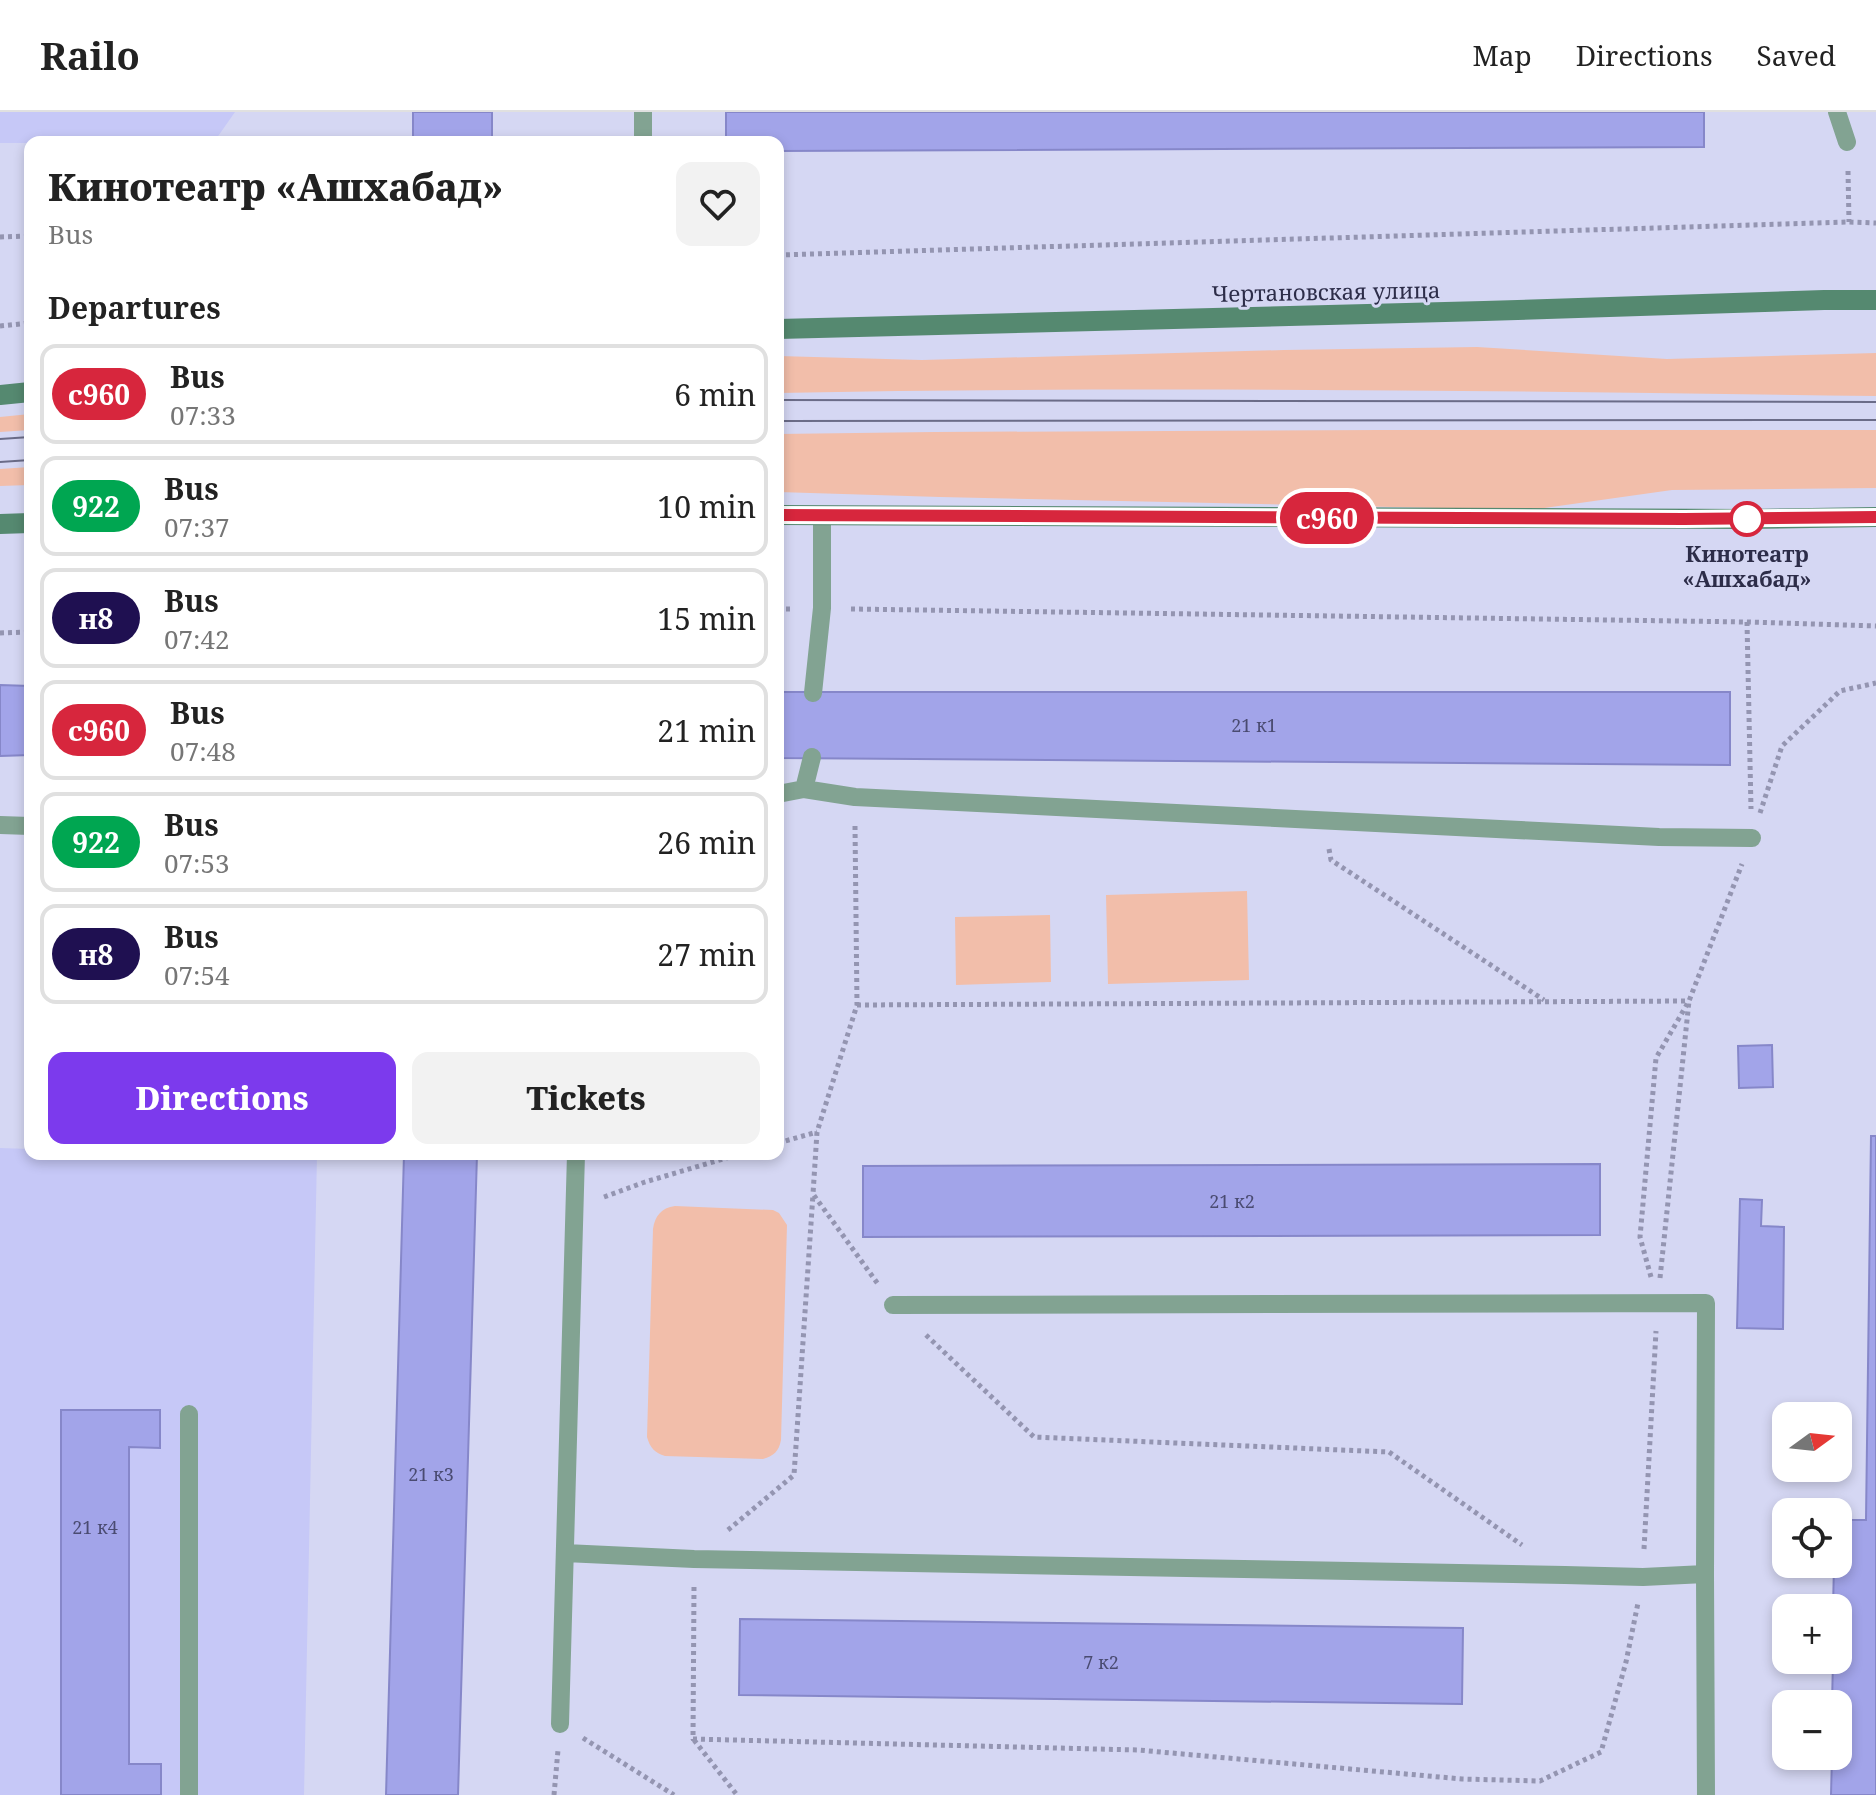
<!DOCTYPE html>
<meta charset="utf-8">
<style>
:root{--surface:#fff;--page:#f2f2f2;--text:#222;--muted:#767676;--line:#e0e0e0;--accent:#7c3aed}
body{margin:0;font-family:"Noto Serif",serif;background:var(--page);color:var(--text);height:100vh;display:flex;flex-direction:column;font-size:30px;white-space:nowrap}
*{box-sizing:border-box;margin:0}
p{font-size:26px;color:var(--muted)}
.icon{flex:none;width:44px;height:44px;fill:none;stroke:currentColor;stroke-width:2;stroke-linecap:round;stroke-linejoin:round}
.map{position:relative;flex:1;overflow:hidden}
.panel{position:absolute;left:24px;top:24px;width:760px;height:1024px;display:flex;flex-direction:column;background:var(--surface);border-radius:16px;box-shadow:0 4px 12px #0003}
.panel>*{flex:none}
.badge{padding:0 16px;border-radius:26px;font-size:28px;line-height:52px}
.needle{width:52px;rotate:75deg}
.controls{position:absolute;left:1772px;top:1290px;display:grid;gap:16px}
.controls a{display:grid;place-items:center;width:80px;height:80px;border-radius:16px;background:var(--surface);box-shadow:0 4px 12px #0003;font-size:40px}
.map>.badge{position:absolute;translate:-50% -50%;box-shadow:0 0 0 4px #fff}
h2{padding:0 24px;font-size:30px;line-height:72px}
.round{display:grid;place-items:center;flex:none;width:84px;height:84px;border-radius:16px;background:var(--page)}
.summary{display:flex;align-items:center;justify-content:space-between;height:136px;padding:0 24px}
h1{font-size:38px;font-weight:800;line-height:60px}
.primary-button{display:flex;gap:16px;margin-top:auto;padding:16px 24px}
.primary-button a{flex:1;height:92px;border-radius:16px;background:var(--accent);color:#fff;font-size:32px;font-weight:800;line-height:92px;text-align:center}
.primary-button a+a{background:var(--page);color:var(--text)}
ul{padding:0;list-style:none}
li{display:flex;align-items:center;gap:24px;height:100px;margin:0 16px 12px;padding:0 8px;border:4px solid var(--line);border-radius:16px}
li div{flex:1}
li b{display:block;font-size:30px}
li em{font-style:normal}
li .badge{min-width:88px;font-weight:700;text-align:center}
header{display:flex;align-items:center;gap:48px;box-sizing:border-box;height:112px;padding:0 40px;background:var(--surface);border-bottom:2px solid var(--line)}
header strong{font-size:38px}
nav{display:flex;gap:44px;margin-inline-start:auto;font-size:28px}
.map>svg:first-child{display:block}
.built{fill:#c6c8f7}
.green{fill:#f2beaa}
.building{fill:#a2a4e9;stroke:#8687c9;stroke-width:2}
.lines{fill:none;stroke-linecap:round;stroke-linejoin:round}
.path{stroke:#9495b1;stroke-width:5;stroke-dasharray:4 4;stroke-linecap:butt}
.lane{stroke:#82a392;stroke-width:18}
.secondary{stroke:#558970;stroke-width:20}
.tram{stroke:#6b6c88;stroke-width:2}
.line-casing{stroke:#fff;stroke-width:18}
.line{stroke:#d7263d;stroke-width:12}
.stop-dot{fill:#fff;stroke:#d7263d;stroke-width:4}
.labels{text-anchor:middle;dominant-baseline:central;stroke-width:6;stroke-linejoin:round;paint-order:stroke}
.number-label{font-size:18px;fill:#4a4b71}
.street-label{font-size:22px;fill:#2d2d49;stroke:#d5d7f3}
.stop-label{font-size:22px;font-weight:bold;fill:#2d2d49;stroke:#d5d7f3}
</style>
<header>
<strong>Railo</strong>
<nav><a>Map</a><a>Directions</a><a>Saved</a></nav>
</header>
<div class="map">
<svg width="1876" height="1683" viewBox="0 0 1876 1683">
<rect width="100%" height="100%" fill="#d5d7f3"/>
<path class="built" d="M0,0H235L214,30L30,31H0Z
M0,1036L30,1037V1042L317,1043L304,1683H0Z"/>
<path class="green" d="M1477,235L1667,247L1876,241V284C1510,279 1144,274 778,281V244L922,248L1284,238Z
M30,302V318L0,320V305Z
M1380,318H1876V376L1672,378L1530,398L940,385L778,380V322L934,320Z
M30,355V373L0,374V357Z
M1247,779L1249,868L1108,872L1106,783Z
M1050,803L1051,870L956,873L955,805Z
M675,1094L773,1098L779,1101L787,1113L781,1328C779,1339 774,1344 763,1347L665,1344C655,1341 650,1336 647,1325L653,1117C655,1104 661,1096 675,1094Z"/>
<path class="building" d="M413,0H492V30H413Z
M726,0H1704V35L778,39V30H726Z
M0,573L30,574V643L0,644Z
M778,580H1730V653L778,646Z
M1772,933L1773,975L1739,976L1738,934Z
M1871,1024H1876V1683H1831L1832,1644H1838V1592H1832L1833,1548H1838V1496H1833L1834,1452H1838V1408H1866Z
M404,1042H477L458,1683H386Z
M1600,1052V1123L863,1125V1054Z
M1740,1087L1762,1088L1761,1114L1784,1115L1783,1217L1737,1216Z
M61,1298H160V1336L129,1335V1652H161V1683H61Z
M740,1507L1463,1516L1462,1592L739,1583Z"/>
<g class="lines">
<path class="path" d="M1848,59L1849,110
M0,125L30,124
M778,143L1849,110L1876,111
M0,214L30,211
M778,497H793
M851,497L1747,510L1876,514
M1747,510L1751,697
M0,521L30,520
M1760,701L1782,634L1840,579L1876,571
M855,714L857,893L817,1020L813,1082L878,1172
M1329,737L1331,748L1544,888
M857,893L1689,889
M778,1031L817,1020
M604,1085L645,1070L740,1042
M1651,1165L1640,1125L1656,946L1689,889L1742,752
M1660,1166L1689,889
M926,1223L1034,1325L1389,1340L1522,1433
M728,1418L794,1363L813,1082
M1644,1437L1656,1219
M694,1475L693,1627L1138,1638L1462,1667L1540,1669L1601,1640L1626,1550L1638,1491
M583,1626L674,1683
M694,1628L737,1683
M554,1683L558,1638"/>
<path class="lane" d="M643,0V30
M1837,0L1847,30
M813,581L822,496V404
M804,677L855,685L1659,725L1752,726
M778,682L804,677L812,645
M0,713L30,714
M893,1193L1706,1191L1705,1462
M565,1441L694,1447L1565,1463L1643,1465L1705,1462L1706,1683
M560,1612L576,1042
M189,1683V1302"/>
<path class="secondary" d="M778,217L1484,199L1824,188H1876
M0,283L30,280
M778,403L1748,407L1876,405
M0,412L30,411"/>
<path class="tram" d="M778,288L1876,290
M778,309L1876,308
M0,327L30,325
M0,350L30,348"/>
</g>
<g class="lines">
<g class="line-casing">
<path id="line" d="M778,403L1684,407L1876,405"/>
</g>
<use href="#line" class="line"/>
</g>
<circle class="stop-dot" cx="1747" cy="407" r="16"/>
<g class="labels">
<g class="number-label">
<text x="1254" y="613">21 к1</text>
<text x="1232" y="1089">21 к2</text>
<text x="431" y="1362">21 к3</text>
<text x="95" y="1415">21 к4</text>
<text x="1101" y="1550">7 к2</text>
</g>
<g class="street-label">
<text transform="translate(1326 179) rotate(-1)">Чертановская улица</text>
</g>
<g class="stop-label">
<text x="1747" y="441">Кинотеатр<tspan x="1747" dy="25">«Ашхабад»</tspan></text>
</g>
</g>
</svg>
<div class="controls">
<a><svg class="needle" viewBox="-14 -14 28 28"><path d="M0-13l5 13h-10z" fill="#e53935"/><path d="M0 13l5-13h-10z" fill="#767676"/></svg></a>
<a><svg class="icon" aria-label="locate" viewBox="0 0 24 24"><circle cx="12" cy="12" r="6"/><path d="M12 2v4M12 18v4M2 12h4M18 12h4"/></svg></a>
<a>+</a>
<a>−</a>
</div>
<b class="badge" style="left:1327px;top:406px;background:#d7263d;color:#fff">с960</b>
<section class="panel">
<div class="summary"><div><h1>Кинотеатр «Ашхабад»</h1><p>Bus</p></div><a class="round"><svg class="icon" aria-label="heart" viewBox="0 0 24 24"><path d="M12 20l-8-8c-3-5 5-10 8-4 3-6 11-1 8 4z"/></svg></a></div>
<h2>Departures</h2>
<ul>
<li><span class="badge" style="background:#d7263d;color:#fff">с960</span><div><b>Bus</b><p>07:33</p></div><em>6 min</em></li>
<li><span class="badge" style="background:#00a651;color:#fff">922</span><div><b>Bus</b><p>07:37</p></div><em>10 min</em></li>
<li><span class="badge" style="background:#1f1051;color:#fff">н8</span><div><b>Bus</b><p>07:42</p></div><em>15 min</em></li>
<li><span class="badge" style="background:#d7263d;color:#fff">с960</span><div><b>Bus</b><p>07:48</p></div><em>21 min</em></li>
<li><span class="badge" style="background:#00a651;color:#fff">922</span><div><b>Bus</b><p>07:53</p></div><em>26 min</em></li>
<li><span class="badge" style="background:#1f1051;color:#fff">н8</span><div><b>Bus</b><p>07:54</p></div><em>27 min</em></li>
</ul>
<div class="primary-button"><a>Directions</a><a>Tickets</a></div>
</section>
</div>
